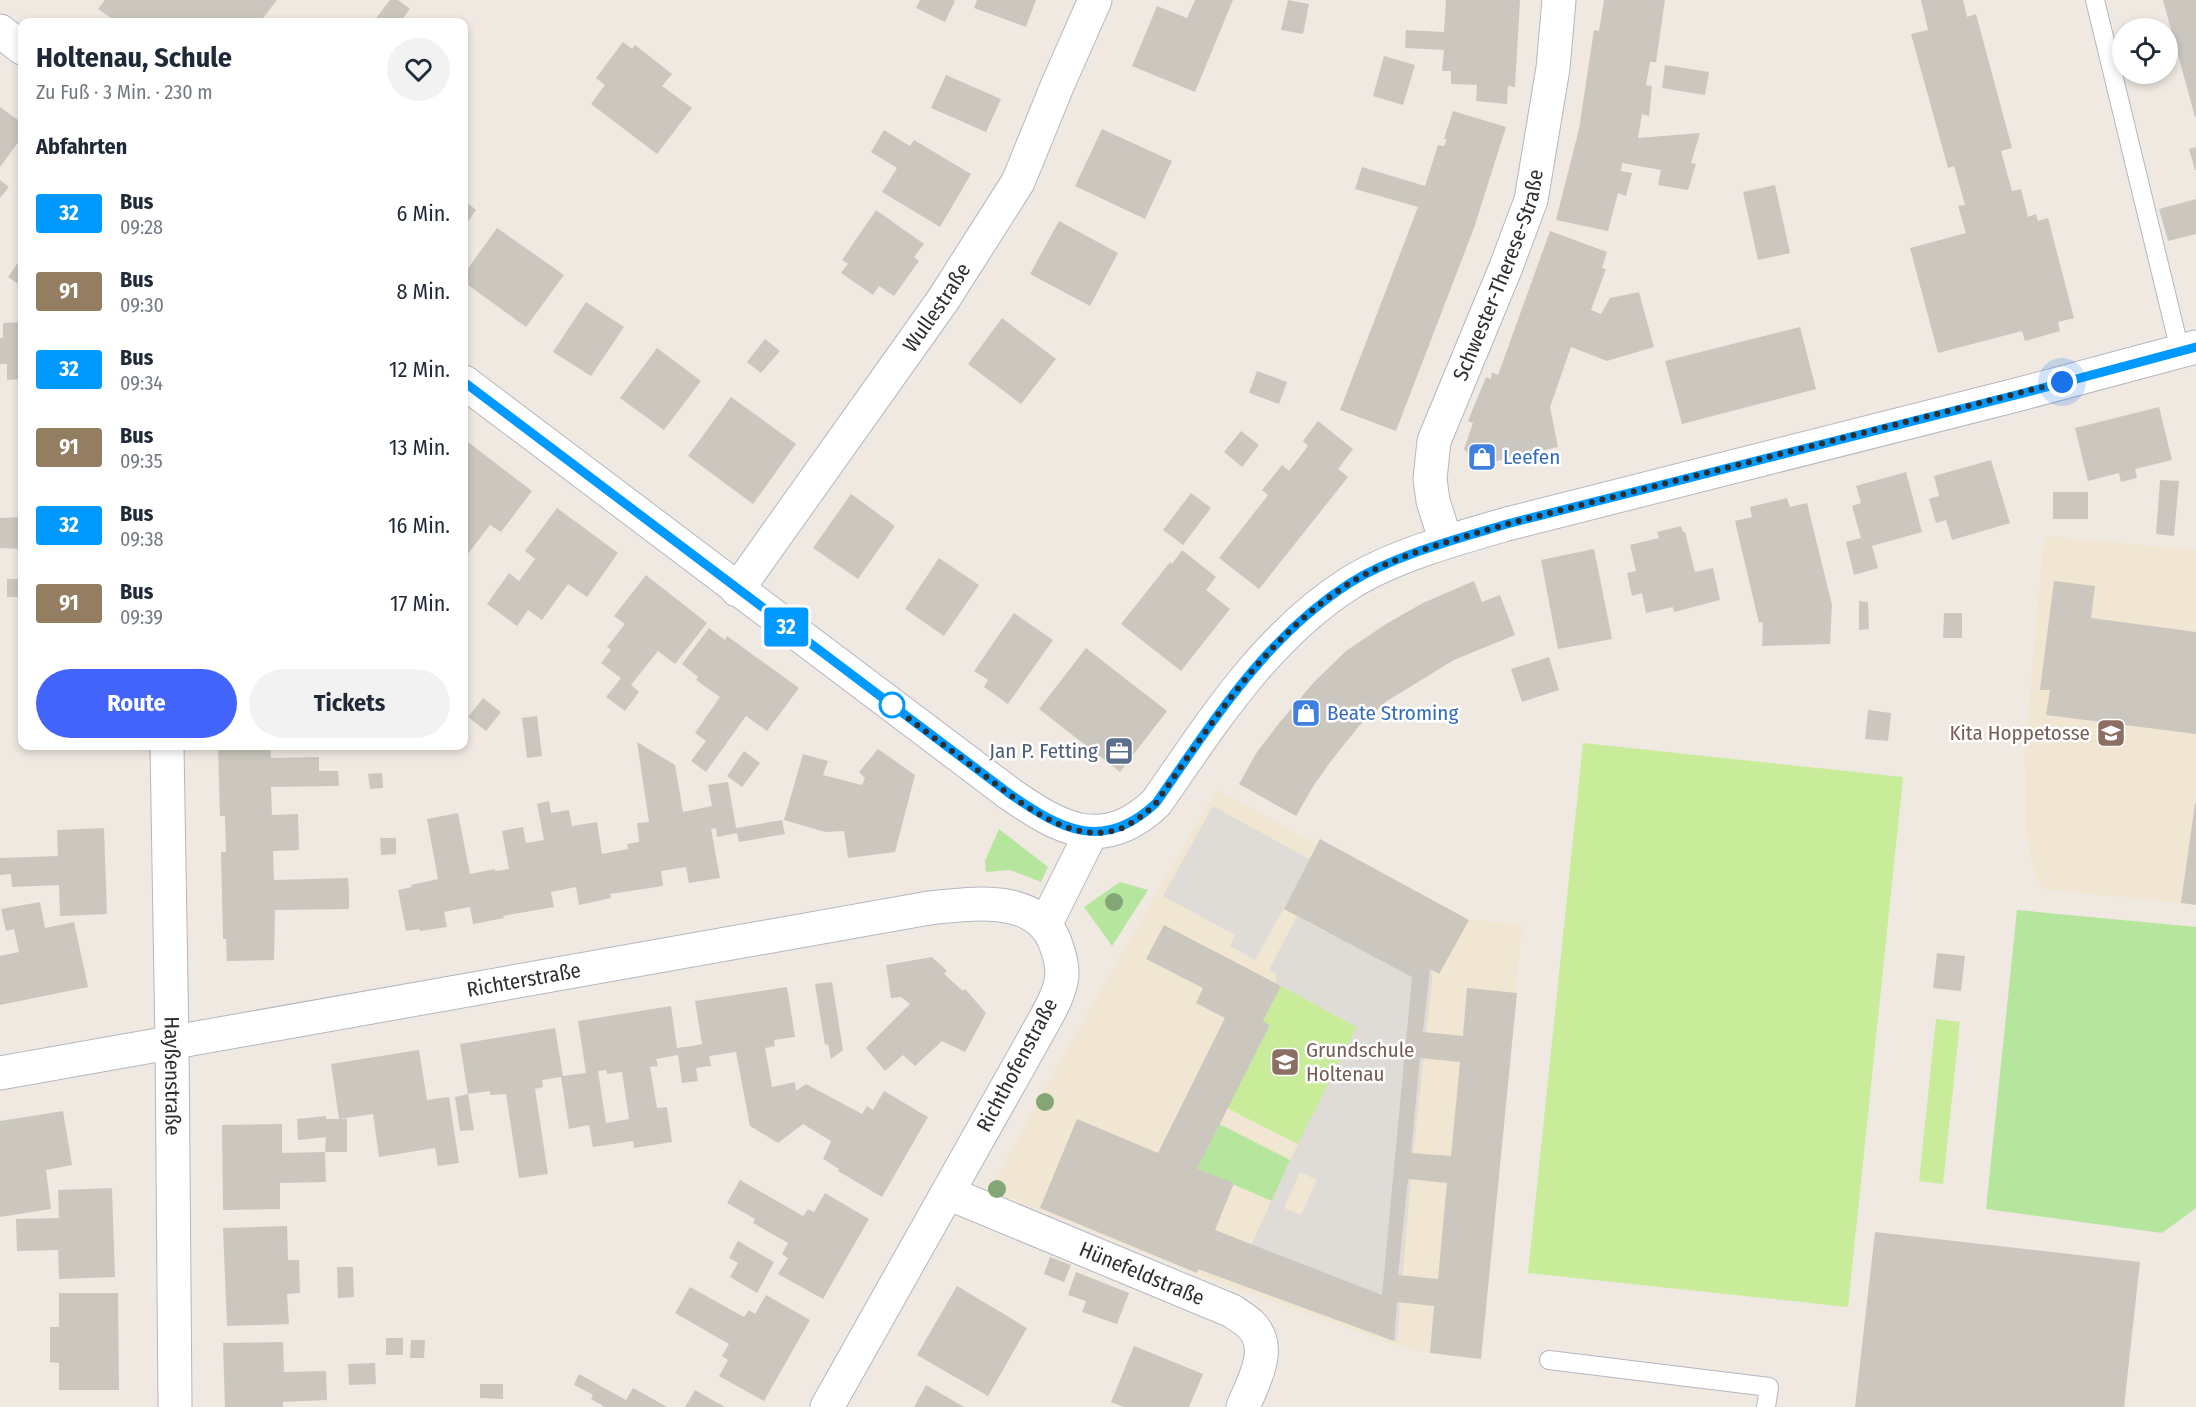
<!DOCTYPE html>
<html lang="de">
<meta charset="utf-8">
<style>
:root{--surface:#fff;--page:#f2f2f3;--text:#1f2937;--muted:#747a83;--accent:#4264fb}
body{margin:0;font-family:"Fira Sans Condensed",sans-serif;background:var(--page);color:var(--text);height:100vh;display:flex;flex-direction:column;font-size:22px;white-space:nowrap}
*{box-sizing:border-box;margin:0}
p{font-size:20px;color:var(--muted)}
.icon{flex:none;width:33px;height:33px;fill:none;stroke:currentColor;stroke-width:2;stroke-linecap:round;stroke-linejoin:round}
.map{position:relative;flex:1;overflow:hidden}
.details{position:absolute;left:18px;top:18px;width:450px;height:732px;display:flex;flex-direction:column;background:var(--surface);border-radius:12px;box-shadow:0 3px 9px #0003}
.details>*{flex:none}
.badge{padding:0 12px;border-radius:4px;font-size:21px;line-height:39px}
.fabs{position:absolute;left:2112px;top:18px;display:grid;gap:12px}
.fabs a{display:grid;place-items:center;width:66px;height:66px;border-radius:50%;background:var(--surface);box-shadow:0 3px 9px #0003;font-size:30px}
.you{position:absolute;width:30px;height:30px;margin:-15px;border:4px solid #fff;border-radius:50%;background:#1a73e8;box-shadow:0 0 0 9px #1a73e833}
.map>.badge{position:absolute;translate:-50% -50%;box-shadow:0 0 0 3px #fff}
h2{padding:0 18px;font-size:22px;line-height:54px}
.round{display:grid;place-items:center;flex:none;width:63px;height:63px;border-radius:32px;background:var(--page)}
.head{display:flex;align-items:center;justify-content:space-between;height:102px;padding:0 18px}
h1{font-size:28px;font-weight:700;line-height:45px}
.button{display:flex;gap:12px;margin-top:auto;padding:12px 18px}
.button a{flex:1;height:69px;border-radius:36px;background:var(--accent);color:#fff;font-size:24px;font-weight:700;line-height:69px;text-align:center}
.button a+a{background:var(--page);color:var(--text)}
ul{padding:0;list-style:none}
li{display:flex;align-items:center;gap:18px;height:78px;padding:0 18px}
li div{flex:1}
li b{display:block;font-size:22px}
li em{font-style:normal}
li .badge{min-width:66px;font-weight:700;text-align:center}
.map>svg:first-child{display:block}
.education{fill:#f0e6d1}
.green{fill:#b6e59e}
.pitch{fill:#c9ec9a}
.plaza{fill:#dfdcd8;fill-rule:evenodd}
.building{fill:#cbc7bf;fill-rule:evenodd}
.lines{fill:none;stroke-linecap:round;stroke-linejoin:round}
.lane-casing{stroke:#b4b7c1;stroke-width:20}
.street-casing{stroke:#b4b7c1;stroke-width:35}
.lane{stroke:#fff;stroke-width:18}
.street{stroke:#fff;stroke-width:33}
.tree{fill:#84a574}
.line-casing{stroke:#fff;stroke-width:14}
.line{stroke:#09f;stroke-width:9}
.walk{stroke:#2e2e2e;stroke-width:6;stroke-dasharray:0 10.8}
.stop-dot{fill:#fff;stroke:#09f;stroke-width:3}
.labels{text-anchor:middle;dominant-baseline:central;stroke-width:5;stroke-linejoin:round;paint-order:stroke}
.street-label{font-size:21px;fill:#2e2e2e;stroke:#fff}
.shop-label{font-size:21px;fill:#366cbe;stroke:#fff;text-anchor:start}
.education-label{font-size:21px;fill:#785e54;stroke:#fff;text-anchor:end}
.service-label{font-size:21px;fill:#4e5e75;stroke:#fff;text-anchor:end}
</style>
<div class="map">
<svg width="2196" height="1407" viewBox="0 0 2196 1407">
<rect width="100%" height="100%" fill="#efe9e1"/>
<path class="education" d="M2044,536L2196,550V793L2181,903L2043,889L2035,875L2027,840L2025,752Z
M1217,789L1317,845L1320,839L1469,920L1522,924L1481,1359L1430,1353L1398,1346L1200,1275L990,1190L1075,1035Z"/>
<path class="green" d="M999,829L1048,867L1041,882L1010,870L986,872L985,861Z
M1120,882L1148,890L1112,946L1084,907Z
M2017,910L2196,927V1208L2162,1233L1986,1209Z
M1219,1124L1290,1160L1272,1201L1197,1169Z"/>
<path class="pitch" d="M1583,743L1903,777L1848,1307L1528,1273Z
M1281,986L1357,1027L1298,1144L1227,1108L1270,1025L1263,1021Z
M1936,1019L1960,1022L1943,1184L1919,1181Z"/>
<path class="plaza" d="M1213,806L1311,860L1255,960L1230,946L1235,935L1163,896Z
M1297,916L1325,932L1334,916L1433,971L1412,1166L1397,1342L1380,1336L1382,1311L1251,1245L1298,1144L1357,1027L1276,983V974L1269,970ZM1300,1172L1317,1180L1301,1215L1284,1208Z"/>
<path class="building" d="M105,0H277L260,22H117L98,9Z
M390,0H398L410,9L400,22H376L374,21Z
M920,0H953L955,1L945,22L916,8Z
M977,0H1036L1026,27L974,8Z
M1195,0H1233L1195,92L1132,66L1157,6L1187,18Z
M1288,0L1309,4L1303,34L1281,30Z
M1446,0H1520L1515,87L1508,86L1507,104L1476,101L1477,85L1451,84V71H1442L1444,50L1405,48L1406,30L1444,32Z
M1604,0H1665L1656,62H1650L1646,85L1652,86L1649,116L1642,114L1638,138L1700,133L1691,163L1696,164L1688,190L1658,185L1661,170L1622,163L1621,171L1632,173L1626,196L1618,193L1608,231L1556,220L1579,129L1594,30L1599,31Z
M1921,0H1963L1967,17L1976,14L2012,148L2001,151L2012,191L2021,189L2028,217L2036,214L2038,221L2048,218L2074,318L2058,322L2060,331L2025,341L2022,331L1938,353L1910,248L1966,233L1958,206L1965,205L1954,166L1948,168L1911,34L1928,30Z
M2163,0H2196V117H2195Z
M623,42L632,49L635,45L672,74L662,86L692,108L657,154L591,104L605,85L596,78Z
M1384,56L1415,65L1403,105L1373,96Z
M1665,65L1709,72L1705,95L1662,88Z
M946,75L1001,99L986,132L931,108Z
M0,107L22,123V137L0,167Z
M1453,111L1506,127L1474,228L1396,431L1340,410L1418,207L1355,189L1362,167L1425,186L1438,145L1444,146L1447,139H1444Z
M1102,129L1172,161L1145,219L1075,186Z
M884,130L910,146L914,140L971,174L940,227L882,192L897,168L871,152Z
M2196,147V170H2195L2189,149Z
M0,180L9,187L0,198Z
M1775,185L1790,253L1758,260L1743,192Z
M2196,199V234L2168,241L2159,209Z
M464,200L476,210L464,227Z
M876,210L924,244L914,257L919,261L894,296L879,286L873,295L841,273L848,264L842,260Z
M1059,221L1118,253L1090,306L1030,274Z
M497,228L564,275L526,327L464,282V274Z
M1550,231L1607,252L1602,268L1606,269L1591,310L1601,314L1610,298L1639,292L1654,347L1607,361L1571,347L1550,407L1558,447L1479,465L1464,449L1473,423L1468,421L1486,377L1491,379L1492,372L1498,375Z
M22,257V278L18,284L8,277Z
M586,302L624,327L591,376L553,352Z
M1002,318L1056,359L1021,404L968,364Z
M22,322V379L7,380V364H0V338H3V323Z
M1800,327L1816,389L1682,424L1665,361Z
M765,339L780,351L761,373L747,362Z
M657,348L701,381L664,430L620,398Z
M1257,371L1287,382L1279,404L1249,393Z
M731,397L796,444L753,504L688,456Z
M2159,407L2172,460L2135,469L2137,478L2121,482L2119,473L2088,481L2075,428Z
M1318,421L1353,449L1338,469L1348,477L1259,589L1219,558L1268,495L1262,490L1282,465L1289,471L1308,446L1303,441Z
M1241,431L1259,445L1242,467L1224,452Z
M464,439L532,491L501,532L490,525L464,559Z
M1991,460L2010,523L1952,540L1946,520L1936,523L1929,499L1939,496L1934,476Z
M1906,472L1922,532L1872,546L1878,568L1854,575L1846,542L1861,538L1852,506L1861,503L1856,486Z
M2160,480L2179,481L2174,536L2156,534Z
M2053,492H2088V519H2053Z
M1191,493L1211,508L1183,545L1163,530Z
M851,494L895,526L858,579L813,548Z
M1787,498L1790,507L1807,503L1832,605L1830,644L1762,646L1763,622L1759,623L1735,521L1752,517L1750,507Z
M557,508L618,553L587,597L568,584L542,620L528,610L517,626L487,604L509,573L519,581L535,559L525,551Z
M22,517V549L0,548V518Z
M1681,526L1683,532H1685L1695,572L1713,568L1720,600L1674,612L1673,607L1646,613L1642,593L1632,596L1627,573L1636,571L1630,545L1659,538L1657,532Z
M1594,549L1612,639L1558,649L1541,560Z
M1182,550L1216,577L1206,590L1230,609L1181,671L1121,624L1170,562L1172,564Z
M939,558L979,585L944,636L905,609Z
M646,575L707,623L675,664L658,651L631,685L639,692L625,711L606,697L621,678L601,663L611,650L607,647L625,624L614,616Z
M7,579H22V597H7Z
M1474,581L1482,602L1500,595L1515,635L1454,660L1387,701L1359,726L1331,761L1314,785L1296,816L1239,784L1257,752L1280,722L1314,682L1346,651L1386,624L1423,603Z
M2054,581L2095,586L2091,618L2196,632V734L2046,715L2050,690H2040Z
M1859,601L1868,602L1869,629L1859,630Z
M1014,613L1053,640L1008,704L984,687L988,680L974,671Z
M1944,613H1962V638H1943Z
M709,628L725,640L727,636L799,688L767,731L746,716L706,772L691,761L706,741L695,733L720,697L696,680L698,677L682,664Z
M1086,648L1167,711L1120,772L1039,709Z
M1549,657L1559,690L1522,702L1511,669Z
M483,698L501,712L486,731L468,717Z
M1868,710L1891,713L1888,741L1865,739Z
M537,716L542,756L527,758L522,718Z
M637,742L675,765L683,812L712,806L708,785L728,782L736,828L782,820L785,834L739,842L737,833L717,837L716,828L711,829L720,878L689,883L686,867L661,871L663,886L610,894L611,898L579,905L576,887L551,892L554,907L503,916L504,918L473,924L470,907L459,909L444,912L447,927L420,931L419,929L406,931L398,890L412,887L411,885L438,879L427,819L458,813L470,874L495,869V871L509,869L502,831L523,827L526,843L544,840L537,804L549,801L551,813L569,810L572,826L597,822L602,854L628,849L627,844L639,842L637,823L649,822Z
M218,746H270L271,758L319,757V771H338L339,786L271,787L272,815L298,814L299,850L273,851L274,880L348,878L349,893V909L275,910L274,960L227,961L226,939H223L221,852H226L225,816H220Z
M878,749L915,775L895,852L848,858L844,831L825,832L784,820L803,754L828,761L823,775L862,785L865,778L859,772Z
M744,751L760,763L742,787L727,776Z
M382,773L383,788L370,789L368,774Z
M2195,803H2196V905L2181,903Z
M104,828L107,914L60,916L59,885L12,887L11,874L0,875V858L58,856L57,830Z
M380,838H396V854L381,855Z
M1320,839L1469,920L1439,974L1430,969L1423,1032L1463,1036L1467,988L1517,993L1481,1359L1430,1353L1434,1306L1397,1302L1394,1341L1198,1269L1197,1273L1040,1208L1077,1119L1158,1153L1225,1018L1196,1003L1203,988L1146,959L1164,925L1281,986L1263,1021L1270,1025L1197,1169L1234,1183L1215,1230L1382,1295L1412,977L1284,909ZM1420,1058L1460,1062L1451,1156L1411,1153ZM1408,1179L1447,1183L1438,1279L1398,1275Z
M40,902L45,928L74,922L88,987L0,1005V956L19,952L14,929L6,931L1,909Z
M1937,953L1965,956L1961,991L1933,988Z
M932,957L947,971L944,974L963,991L965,989L986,1013L965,1052L942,1041L915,1066L903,1055L885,1071L866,1048L910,1004L901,997L891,998L886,965Z
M832,982L843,1050L831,1059L828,1044L825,1045L815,984Z
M787,987L795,1037L774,1040L775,1046L765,1048L772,1087L795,1082L796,1091L806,1084L862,1114L867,1106L873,1110L884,1091L928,1117L882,1197L838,1171L839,1169L823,1159L831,1141L803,1124L778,1143L750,1126L736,1052L709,1056L711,1066L696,1068L698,1081L682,1083L678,1055L656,1059L658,1066L650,1067L657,1108L667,1107L672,1142L634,1148L633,1141L593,1147L589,1125L569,1129L561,1077L542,1080L543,1087L535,1089L548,1174L519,1178L506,1094L490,1095V1091L468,1094L460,1044L555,1028L563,1076L586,1073L578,1021L671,1006L677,1048L693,1046L702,1044L695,1001ZM606,1070L607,1074L622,1072L629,1119L606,1123L598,1071Z
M419,1050L427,1100L449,1097L459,1163L438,1166L435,1148L379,1157L373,1114L339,1119H347V1152H325L326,1137L298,1140L297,1119L326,1116V1119H339L331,1064Z
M468,1094L474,1130L460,1131L455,1097Z
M63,1111L72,1165L46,1170L51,1209L0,1217V1121Z
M282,1124V1153L325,1152L326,1182L280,1183V1209L223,1210L222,1125Z
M740,1180L803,1216L808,1209L814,1212L825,1193L869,1219L823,1299L778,1274L788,1258L782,1254L788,1243L753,1223L755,1219L727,1203Z
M112,1188L115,1277L59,1279L58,1250L17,1251L16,1219L59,1218L58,1190Z
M287,1226L288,1260H299L300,1293L287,1294L289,1324L227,1326L223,1228Z
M1875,1232L2140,1262L2124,1407H1855Z
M738,1241L774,1262L757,1293L730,1277L738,1263L729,1258Z
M1050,1257L1071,1265L1064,1282L1044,1274Z
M337,1267H353L354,1297L338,1298Z
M1076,1272L1129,1293L1117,1324L1082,1312L1086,1301L1068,1295Z
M957,1286L1027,1328L988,1396L917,1355Z
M690,1287L744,1317L749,1310L755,1314L766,1295L810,1320L764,1401L719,1376L728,1360L722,1356L729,1344L675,1313Z
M59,1293H118L119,1390H59V1363L50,1362V1327H59Z
M386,1338H403V1355H386Z
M411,1340H425L424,1358H410Z
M283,1342L284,1372L326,1371L327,1400L283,1402V1407H225L223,1343Z
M1134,1346L1203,1374L1189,1407H1124L1111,1402Z
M375,1363L376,1384L349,1385L348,1364Z
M579,1374L626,1400L633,1388L667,1407H605L591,1399L593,1395L574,1385Z
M480,1384H503V1399L480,1398Z
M926,1385L964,1407H914Z
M695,1390L707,1397L725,1407H685Z"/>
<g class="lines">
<g class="lane-casing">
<path id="lane" d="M2095,0L2180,351
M1549,1360L1769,1387L1766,1407"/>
</g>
<g class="street-casing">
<g id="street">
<path d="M0,31L22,48"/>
<path d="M464,382L1010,794C1061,829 1103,853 1156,803C1212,723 1265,637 1350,583C1393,556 1458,538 1507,524L2020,394L2196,347"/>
<path id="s1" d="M1446,542L1433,501L1430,479L1434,441L1506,267L1531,200L1553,68L1559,0"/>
<path id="s2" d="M737,590L943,300L1018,182L1058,84L1095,0"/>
<path id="s3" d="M167,746L172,1042L175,1407"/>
<path d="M1045,925L1092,831"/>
<path id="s4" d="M0,1073L929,908C972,904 1041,892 1057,948C1060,956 1062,966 1062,975C1060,997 1044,1020 1034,1039L827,1407"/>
<path id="s5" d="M948,1193L1232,1311C1238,1315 1246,1320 1251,1325C1274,1348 1253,1382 1243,1407"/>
</g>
</g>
<use href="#lane" class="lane"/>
<use href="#street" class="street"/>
</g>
<g class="tree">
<circle cx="1114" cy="902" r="9"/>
<circle cx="1045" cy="1102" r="9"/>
<circle cx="997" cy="1189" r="9"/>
</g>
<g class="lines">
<g class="line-casing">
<path id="line" d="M464,382L1010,794C1061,829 1103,853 1156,803C1212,723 1265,637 1350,583C1395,555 1457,539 1507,524L2020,394L2196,347"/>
</g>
<use href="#line" class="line"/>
<path class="walk" d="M892,705C919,727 948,748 976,769C1014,797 1071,849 1122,828C1135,822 1146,813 1156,803C1212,723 1265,637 1350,583C1395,555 1457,539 1507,524L2062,382"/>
</g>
<defs>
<g id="shop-square" transform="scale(1.5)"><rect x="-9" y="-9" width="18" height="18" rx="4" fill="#3f7fe0" stroke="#fff"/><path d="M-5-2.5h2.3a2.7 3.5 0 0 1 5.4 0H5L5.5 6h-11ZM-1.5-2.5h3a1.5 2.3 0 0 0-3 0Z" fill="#fff"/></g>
<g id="school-square" transform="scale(1.5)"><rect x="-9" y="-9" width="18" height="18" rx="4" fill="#8d6e63" stroke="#fff"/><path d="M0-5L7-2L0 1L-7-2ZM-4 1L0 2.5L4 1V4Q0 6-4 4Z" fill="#fff"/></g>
<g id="office-square" transform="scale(1.5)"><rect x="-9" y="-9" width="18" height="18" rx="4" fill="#5c6f8a" stroke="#fff"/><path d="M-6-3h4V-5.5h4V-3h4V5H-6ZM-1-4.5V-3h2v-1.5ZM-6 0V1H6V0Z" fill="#fff"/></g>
</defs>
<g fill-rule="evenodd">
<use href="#shop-square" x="1482" y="457"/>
<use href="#shop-square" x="1306" y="713"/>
<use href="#school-square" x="2111" y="733"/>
<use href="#office-square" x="1119" y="751"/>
<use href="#school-square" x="1285" y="1062"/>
</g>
<circle class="stop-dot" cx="892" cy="705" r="12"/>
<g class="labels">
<g class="street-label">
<text stroke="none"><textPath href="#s1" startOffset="282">Schwester-Therese-Straße</textPath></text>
<text stroke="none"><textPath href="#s2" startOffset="346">Wullestraße</textPath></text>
<text stroke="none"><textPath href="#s4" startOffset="532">Richterstraße</textPath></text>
<text transform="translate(1017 1065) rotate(-62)">Richthofenstraße</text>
<text stroke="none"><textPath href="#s3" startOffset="330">Hayßenstraße</textPath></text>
<text stroke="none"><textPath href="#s5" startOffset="210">Hünefeldstraße</textPath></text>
</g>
<g class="shop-label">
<text x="1503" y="457">Leefen</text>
<text x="1327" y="713">Beate Stroming</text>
</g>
<g class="education-label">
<text x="2090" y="733">Kita Hoppetosse</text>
<text x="1306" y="1050" text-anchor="start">Grundschule<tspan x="1306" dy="24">Holtenau</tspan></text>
</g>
<g class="service-label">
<text x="1098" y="751">Jan P. Fetting</text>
</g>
</g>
</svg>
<div class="fabs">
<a><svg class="icon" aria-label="locate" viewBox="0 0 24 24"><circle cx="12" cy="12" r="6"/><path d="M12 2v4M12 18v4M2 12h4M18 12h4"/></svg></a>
</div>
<div class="you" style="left:2062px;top:382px"></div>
<b class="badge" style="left:786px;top:627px;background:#09f;color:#fff">32</b>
<section class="details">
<div class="head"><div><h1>Holtenau, Schule</h1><p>Zu Fuß · 3 Min. · 230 m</p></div><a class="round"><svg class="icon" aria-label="heart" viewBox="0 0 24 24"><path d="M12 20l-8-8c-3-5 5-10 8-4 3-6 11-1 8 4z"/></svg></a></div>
<h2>Abfahrten</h2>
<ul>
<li><span class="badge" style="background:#09f;color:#fff">32</span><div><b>Bus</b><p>09:28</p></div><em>6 Min.</em></li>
<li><span class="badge" style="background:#947e62;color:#fff">91</span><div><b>Bus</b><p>09:30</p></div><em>8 Min.</em></li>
<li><span class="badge" style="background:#09f;color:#fff">32</span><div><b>Bus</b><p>09:34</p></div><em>12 Min.</em></li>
<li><span class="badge" style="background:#947e62;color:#fff">91</span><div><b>Bus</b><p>09:35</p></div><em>13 Min.</em></li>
<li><span class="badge" style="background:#09f;color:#fff">32</span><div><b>Bus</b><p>09:38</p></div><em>16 Min.</em></li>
<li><span class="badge" style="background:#947e62;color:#fff">91</span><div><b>Bus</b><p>09:39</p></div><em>17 Min.</em></li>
</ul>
<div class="button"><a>Route</a><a>Tickets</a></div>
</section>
</div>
